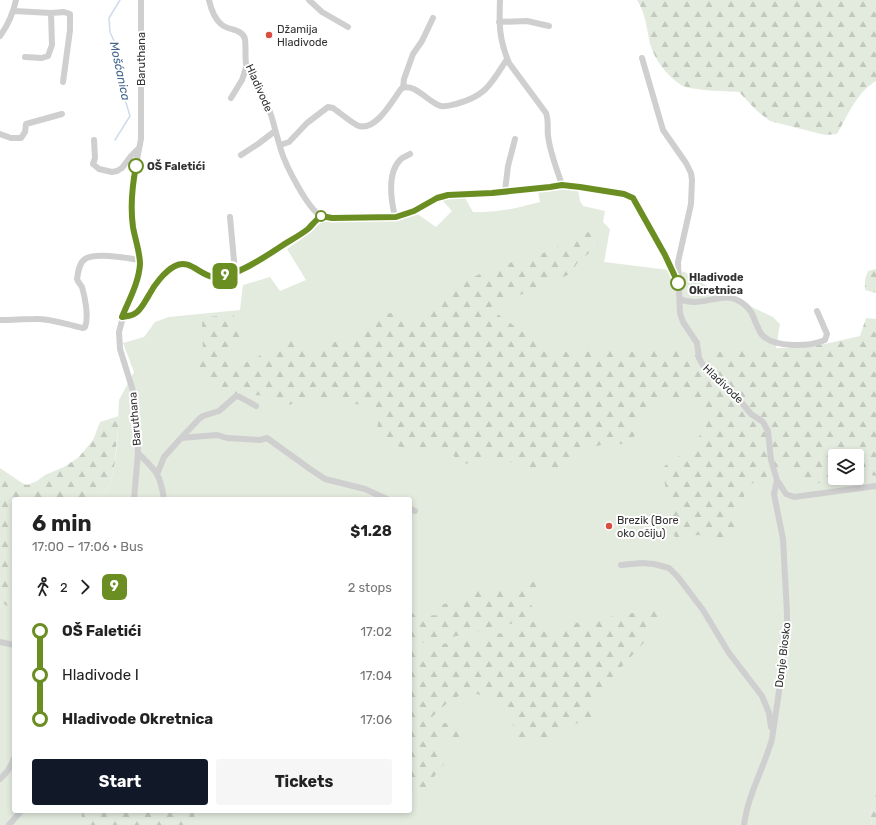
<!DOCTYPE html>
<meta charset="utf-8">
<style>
:root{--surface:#fff;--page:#f6f6f6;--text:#222;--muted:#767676;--accent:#111827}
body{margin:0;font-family:Rubik,sans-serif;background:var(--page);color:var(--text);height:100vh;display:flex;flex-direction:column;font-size:15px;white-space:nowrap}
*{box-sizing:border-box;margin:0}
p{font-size:13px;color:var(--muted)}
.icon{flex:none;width:22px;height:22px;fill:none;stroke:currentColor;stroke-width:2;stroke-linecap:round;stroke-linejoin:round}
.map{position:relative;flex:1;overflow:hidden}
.details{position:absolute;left:12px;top:497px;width:400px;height:316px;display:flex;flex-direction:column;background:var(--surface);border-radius:4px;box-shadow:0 2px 6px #0003}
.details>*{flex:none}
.badge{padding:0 8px;border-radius:6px;font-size:14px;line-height:26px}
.controls{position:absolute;left:828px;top:449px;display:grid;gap:8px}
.controls a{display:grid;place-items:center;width:36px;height:36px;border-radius:4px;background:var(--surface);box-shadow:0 2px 6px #0003;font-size:20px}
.map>.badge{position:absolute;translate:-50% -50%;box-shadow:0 0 0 2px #fff}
.legs{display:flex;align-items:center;gap:6px;height:44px;padding:0 20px;font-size:13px}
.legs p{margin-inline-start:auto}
.headline{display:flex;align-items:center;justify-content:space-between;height:68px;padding:0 20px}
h1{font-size:22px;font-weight:700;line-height:30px}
.primary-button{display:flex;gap:8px;margin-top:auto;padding:8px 20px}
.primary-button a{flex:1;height:46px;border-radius:4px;background:var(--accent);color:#fff;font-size:16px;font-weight:700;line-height:46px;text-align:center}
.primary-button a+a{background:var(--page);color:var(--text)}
ul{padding:0 20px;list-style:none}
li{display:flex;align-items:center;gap:14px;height:44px;font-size:15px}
li i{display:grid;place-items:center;width:6px;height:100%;margin:0 5px;background:currentColor}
li i::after{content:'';width:10px;height:10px;margin:-5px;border:3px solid;border-radius:50%;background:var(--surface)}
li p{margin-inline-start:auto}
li:first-child i{background:linear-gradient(#0000 50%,currentColor 0)}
li:last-child i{background:linear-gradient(currentColor 50%,#0000 0)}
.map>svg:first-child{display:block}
.green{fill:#e3eade}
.forest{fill:url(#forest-firs)}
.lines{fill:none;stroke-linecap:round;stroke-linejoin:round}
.stream{stroke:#cfdceb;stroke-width:1.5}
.minor{stroke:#cfcfcf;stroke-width:6}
.line-1-casing{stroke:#fff;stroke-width:9}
.line-1{stroke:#6b8e23;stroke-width:6}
.poi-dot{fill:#d94e43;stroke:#fff;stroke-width:1.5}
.stop-1-dot{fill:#fff;stroke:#6b8e23;stroke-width:2}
.labels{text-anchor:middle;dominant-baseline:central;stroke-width:4;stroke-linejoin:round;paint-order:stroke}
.poi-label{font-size:11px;fill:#323232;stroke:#fff;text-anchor:start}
.street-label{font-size:11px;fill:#323232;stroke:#fff}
.stop-label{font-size:11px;font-weight:bold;fill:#323232;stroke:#fff;text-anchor:start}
.water-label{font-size:12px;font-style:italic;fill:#44678f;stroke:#fff}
</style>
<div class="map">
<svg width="876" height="825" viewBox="0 0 876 825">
<defs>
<pattern id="forest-firs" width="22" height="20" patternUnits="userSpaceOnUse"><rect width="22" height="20" fill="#e3eade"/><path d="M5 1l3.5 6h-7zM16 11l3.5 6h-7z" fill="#c3c9bf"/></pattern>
</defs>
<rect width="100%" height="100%" fill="#fff"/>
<path class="green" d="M563,188L578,189L580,201L583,206L605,211L603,222L610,229L604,262L685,272L697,281L773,317L780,324L773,367L835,478H857V460L876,461V794L870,813L872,825H0V601L7,606L14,604V811H410V499H96L110,485L115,462L117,446L119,400L134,372L123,343L144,337L155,322L169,317L240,310L243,285L270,277L280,291L306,280L287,249L310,233L320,223L334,220H397L416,213L436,227L452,211L442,200L450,198H465L473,212C496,213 518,208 540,202L538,191Z"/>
<path class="forest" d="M637,0H876V81C857,92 848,115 837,134L825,135L770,121L757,111L739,92C726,91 692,91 681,85C667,76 655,60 650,44C647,29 645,12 637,0Z
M595,227L607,229L594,249L578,262L570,274L489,308L551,352L787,348L825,344L860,336L866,318L876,319V476L867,474L857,476V456H835V478H847L802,486L788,466L747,486L732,539L698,535L675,539L662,468C677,457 698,445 704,427C705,422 705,417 705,412C684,391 665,395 642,409L632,444C602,444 585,442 566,469L549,470L529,468L495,457L482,456L460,467L450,449H409L378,441L375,437L379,419L378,413L368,406L359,404L347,405L316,396L305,399L289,405L272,401L259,395L246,396L235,404L222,396L223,390L219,380L195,371L193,368L201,361L203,354L202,318L233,314L235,319L249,332L250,338L228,349L225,356L245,363L294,339L311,348C332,343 353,338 371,327C378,323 383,313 391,313C397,312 411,318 417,321L425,315L455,285L498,266L541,254L587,233Z
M876,269V293L865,290V279L868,271Z
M119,416L115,462L110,485L96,499H14V604L7,606L0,601V468L22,483L27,485L37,481L45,475L64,467L79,457L93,440L100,422Z
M547,577L548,583L526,598L538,615L498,628L410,645V602L412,613L416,616L442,615L441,605L457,600L476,591L521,586Z
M661,608L668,616L596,695L592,703L591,719L559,729L557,737L545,741L519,740C511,719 506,705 483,696C476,693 469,692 462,695C450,698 441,709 432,717L433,721L457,725L461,733L459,737L440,739L433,745L444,764L418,797L410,789V650L502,633L540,619L555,634L575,623Z
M876,794V825H872L870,813Z
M82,811H194L195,823L191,825H82L81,822Z"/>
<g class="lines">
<path class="stream" d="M115,140L130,116L122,89L114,41L110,32L109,18L120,0"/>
<path class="minor" d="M209,0C211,9 214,18 221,24C228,31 242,28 245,39C246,47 245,56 246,64C248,72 256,79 259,87C264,97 269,108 272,118C275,129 278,140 281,150C285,164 309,212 322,216C334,220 384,219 397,216C416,213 429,199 447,195C459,193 472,194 484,193C509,192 537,190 562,185C557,169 550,153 548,136C547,128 549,121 546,113L509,63C499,39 499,25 500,0
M309,0L322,12L348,27
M14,11L51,13L64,12L70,14V30L63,82
M499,22L527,21L549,26
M0,36C8,25 13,14 16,0
M25,57L42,58L48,56L52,45L51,13
M642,58L663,130L686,163L691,173L692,180L691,204L678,262L679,289L680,313L683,322L697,343L699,358L704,367L733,392L751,414L763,422L768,431L771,460L777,480L774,494L783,539L787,613V629L785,650L772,739C764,768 748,794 744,825
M403,88L404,79L413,54L422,41L433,18
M231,98L242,80L247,65
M0,134L11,138H21L25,132L26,124L62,114
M94,140L95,158L93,164L99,169L112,172L117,171L122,168L131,156L139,148
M280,145L289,142L307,123L328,107L333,108C339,112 353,124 359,126C376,131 392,101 401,89C413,81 429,103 441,106C446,107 451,105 456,104C486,96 491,84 507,59
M241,155L258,144L275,131
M562,185L580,187L624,194L633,198L661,247L678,283
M505,191L508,166L515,139
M230,217L235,272
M395,217C391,200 387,172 401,159C403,157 407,156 410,154
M680,299C700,308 718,293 735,299C745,303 752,311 755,321C757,325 759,331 762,335C775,348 809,347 825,340L827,334L817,311
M123,317C126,316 131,316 134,314C141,311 145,302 149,295C154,285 165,271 175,266C190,258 200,276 214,278C233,279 293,242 308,229C312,225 316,220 321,216
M0,320C12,320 23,319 34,319C51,318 67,325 83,328L85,327C89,317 85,297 82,287C80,284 78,282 77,279C78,272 79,263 85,259C96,252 127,258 139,260
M181,438L199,419L203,416L219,411L236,396L240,397L256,406
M138,453C156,471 160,473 164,499
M158,472L164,457L181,438L217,435L227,438L260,440L267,438L310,469L325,479L365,489L387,499
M777,480L786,494L794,497L876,486
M134,499L138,453L136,412L133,391L120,349L119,332L123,317L138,276L140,262L133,227L131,204L132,185L141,139V0
M410,509L415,511
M621,565L642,563L654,564L669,568L678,577L703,610L729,653L762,696L769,713L771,727
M0,642L14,645
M0,779C7,773 11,767 14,758
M9,825L21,811"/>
</g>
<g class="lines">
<g class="line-1-casing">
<path id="line-1" d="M136,166C132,187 130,206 133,227C135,239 140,252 140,264C139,282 129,300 122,317C126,316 131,316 134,314C141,311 145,301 149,295C154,285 165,271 175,266C190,258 200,276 214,277C232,279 265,257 280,247C289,241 299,236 308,229C312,225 316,220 321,216L332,218L396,217L414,211L437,198L448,195L492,193L550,187L562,185L580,187L624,194L633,198L665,255L678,283"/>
</g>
<use href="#line-1" class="line-1"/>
</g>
<g class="poi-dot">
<circle cx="269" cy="35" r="4"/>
<circle cx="609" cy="526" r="4"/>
</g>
<g class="stop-1-dot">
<circle cx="136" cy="166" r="7"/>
<circle cx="321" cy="216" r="5"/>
<circle cx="678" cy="283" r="7"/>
</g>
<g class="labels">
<g class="poi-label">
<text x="277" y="29">Džamija<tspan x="277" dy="13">Hladivode</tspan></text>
<text x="617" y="520">Brezik (Bore<tspan x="617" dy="13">oko očiju)</tspan></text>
</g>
<g class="street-label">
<text transform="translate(141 59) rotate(-90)">Baruthana</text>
<text transform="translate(259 88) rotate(66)">Hladivode</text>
<text transform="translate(723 384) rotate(44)">Hladivode</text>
<text transform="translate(135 419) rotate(-95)">Baruthana</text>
<text transform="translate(783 655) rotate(-83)">Donje Biosko</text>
</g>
<g class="stop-label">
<text x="147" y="166">OŠ Faletići</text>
<text x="689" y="277">Hladivode<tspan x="689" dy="13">Okretnica</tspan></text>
</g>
<g class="water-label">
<text transform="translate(120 71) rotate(78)">Mošćanica</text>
</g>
</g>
</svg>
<div class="controls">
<a><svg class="icon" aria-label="layers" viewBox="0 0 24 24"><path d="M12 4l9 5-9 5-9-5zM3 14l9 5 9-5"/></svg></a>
</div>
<b class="badge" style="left:225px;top:276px;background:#6b8e23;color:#fff">9</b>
<section class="details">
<div class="headline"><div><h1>6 min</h1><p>17:00 – 17:06 · Bus</p></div><b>$1.28</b></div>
<div class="legs"><svg class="icon" aria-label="walk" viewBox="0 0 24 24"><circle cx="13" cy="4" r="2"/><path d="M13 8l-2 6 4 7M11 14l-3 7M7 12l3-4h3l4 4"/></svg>2<svg class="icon" aria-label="forward" viewBox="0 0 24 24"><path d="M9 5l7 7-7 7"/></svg><b class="badge" style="background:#6b8e23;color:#fff">9</b><p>2 stops</p></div>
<ul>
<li><i style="color:#6b8e23"></i><b>OŠ Faletići</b><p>17:02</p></li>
<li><i style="color:#6b8e23"></i><span>Hladivode I</span><p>17:04</p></li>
<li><i style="color:#6b8e23"></i><b>Hladivode Okretnica</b><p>17:06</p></li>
</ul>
<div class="primary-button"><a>Start</a><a>Tickets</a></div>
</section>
</div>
